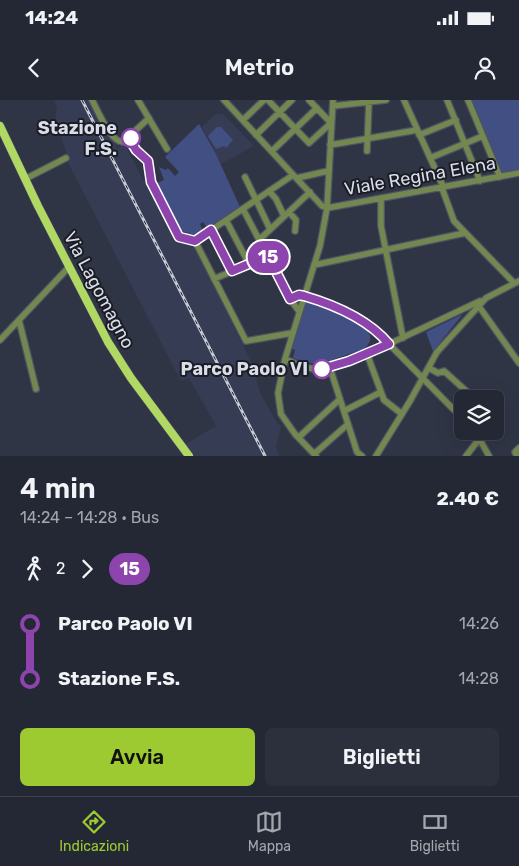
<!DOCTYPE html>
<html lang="it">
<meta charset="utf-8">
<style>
:root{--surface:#242834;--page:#2c303c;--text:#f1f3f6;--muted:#a3a6ac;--line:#41444f;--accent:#9dca31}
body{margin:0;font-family:Rubik,sans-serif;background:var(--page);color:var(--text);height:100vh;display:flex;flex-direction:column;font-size:19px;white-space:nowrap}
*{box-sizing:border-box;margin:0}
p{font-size:16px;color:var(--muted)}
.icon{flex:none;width:28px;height:28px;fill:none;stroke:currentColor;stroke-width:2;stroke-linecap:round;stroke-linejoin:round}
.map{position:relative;height:356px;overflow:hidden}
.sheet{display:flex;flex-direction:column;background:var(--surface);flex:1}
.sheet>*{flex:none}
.badge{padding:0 10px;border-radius:16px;font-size:18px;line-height:32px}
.fabs{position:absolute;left:454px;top:290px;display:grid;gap:10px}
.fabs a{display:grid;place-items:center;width:50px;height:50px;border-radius:8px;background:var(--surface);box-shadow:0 5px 20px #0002,0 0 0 1px var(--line);font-size:25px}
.map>.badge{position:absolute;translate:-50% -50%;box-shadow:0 0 0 2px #fff}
.legs{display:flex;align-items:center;gap:8px;height:55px;padding:0 20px;font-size:16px}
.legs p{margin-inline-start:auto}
.overview{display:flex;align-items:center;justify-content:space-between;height:85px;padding:0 20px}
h1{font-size:28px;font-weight:600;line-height:38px}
.primary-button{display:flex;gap:10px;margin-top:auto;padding:10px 20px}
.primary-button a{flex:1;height:58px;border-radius:8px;background:var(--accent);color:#111;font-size:20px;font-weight:600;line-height:58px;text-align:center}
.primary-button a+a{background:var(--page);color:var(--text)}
ul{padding:0 20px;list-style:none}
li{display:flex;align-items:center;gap:18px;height:55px;font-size:19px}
li i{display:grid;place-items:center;width:8px;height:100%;margin:0 6px;background:currentColor}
li i::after{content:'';width:12px;height:12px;margin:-6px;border:4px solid;border-radius:50%;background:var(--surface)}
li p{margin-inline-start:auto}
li:first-child i{background:linear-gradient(#0000 50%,currentColor 0)}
li:last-child i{background:linear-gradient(currentColor 50%,#0000 0)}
.status{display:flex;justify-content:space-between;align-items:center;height:35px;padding:0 25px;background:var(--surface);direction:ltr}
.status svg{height:14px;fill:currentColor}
header{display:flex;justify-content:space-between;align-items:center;height:65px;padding:0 20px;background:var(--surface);font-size:22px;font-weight:600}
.dock{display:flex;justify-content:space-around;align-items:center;height:70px;border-top:1px solid var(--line);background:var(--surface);font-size:14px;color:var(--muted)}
.dock a{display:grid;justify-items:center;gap:2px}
.dock .on{color:var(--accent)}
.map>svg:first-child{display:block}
.built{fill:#353c54}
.green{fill:#414f83}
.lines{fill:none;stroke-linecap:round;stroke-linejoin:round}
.minor-casing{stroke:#4f5363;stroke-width:8}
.major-casing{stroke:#4f5363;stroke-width:9}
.minor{stroke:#738751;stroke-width:5.5}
.major{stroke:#b0d862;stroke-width:8}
.rail-casing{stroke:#c7cad6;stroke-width:3}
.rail{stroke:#1a1d25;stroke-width:1;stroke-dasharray:4;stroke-linecap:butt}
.line-1-casing{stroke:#fff;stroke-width:11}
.line-1{stroke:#8e44ad;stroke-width:8}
.stop-1-dot{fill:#fff;stroke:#8e44ad;stroke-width:2.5}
.labels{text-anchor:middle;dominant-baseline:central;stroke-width:4;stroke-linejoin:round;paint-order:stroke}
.stop-label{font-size:18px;font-weight:bold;fill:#dadde8;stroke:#1a1d25;text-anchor:end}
.street-label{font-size:18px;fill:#dadde8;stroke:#1a1d25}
</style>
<div class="status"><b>14:24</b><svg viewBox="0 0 49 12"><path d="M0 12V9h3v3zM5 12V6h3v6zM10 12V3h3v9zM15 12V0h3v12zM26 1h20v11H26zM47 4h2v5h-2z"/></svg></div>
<header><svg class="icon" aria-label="back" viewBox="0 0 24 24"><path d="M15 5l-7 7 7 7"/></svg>Metrio<svg class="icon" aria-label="person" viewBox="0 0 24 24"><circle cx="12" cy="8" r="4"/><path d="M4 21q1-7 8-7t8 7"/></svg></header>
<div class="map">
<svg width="519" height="356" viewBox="0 0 519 356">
<rect width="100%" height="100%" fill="#303546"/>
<path class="built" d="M54,0H90L107,33L117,48L125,45L170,131L173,130L179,144L186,141L192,143L252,263L260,293L277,323L281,326L276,347L279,356H195L186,344L216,326L189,278L181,281L64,55L67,53L55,21L57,7Z
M216,14H223L254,46L221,64L202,27Z"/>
<path class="green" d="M472,0H519V71L502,74Z
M199,24L216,54L240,107L207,128L203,122L200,124L203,131L194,135L179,130L156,84L164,80L159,67L166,70L168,68L175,76L179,72L165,57Z
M217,27H221L233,40L226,48L224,46L216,49L208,36Z
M308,202C324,208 356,220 368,232C373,238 369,245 364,249L320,264L310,263L293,258L295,250L291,248L305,204Z
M463,214L433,251L426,232Z"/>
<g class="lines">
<g class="minor-casing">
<path id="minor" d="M92,0C98,11 108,36 119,41C123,43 127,42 131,42
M138,0L167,49
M224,0L322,106L327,108L519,73
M268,0L309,43L331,23L309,0
M404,0L442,84V88L454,121L514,183
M447,0L480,81
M468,0L500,77
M333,6L386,0
M149,18L135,31L131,38V42L148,61L151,82L179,137L195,141
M243,20L264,0
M256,35L292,0
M419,35L456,20
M330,45L417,30
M272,51L317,8
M367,51L369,0
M430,58L483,36
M245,77L270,129
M297,78L328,71
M25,79L66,58
M269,91L276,99L284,116
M381,98V126L403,238
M243,109L290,199L299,211
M289,112L296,120L295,131
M226,120L249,164
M211,130L232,171
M259,140L310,92
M195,141L246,241L292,233
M195,141L293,75
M314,165L465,133
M214,179L268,156
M478,205L519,263
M19,220L36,289
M0,240L69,167
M367,254L384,300L402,314
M285,259C294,263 305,268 315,269C337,271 370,254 389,244C374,226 325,196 301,195C297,195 293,197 290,199
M330,268L357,352L362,356
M429,268L438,273L444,271L475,299
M495,304L499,308
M344,311L381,292
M462,318L389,244L480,201
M475,331L489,356
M487,331L493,337
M299,337L340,299
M314,354L348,324
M316,356L295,334L281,314L278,293L285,259L320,146L327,108L333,0
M376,356L410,301L437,252L486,198L519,181
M466,356L480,338
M517,356L515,352L519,348"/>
</g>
<g class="major-casing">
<path id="major" d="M0,26L38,106L108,242L131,278L189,356"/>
</g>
<use href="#minor" class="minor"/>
<use href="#major" class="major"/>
<g class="rail-casing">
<path id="rail" d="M82,0L265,356"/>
</g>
<use href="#rail" class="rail"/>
</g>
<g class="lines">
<g class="line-1-casing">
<path id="line-1" d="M131,38V42L136,50L148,61L151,82L179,137L195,141L211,130L232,171L268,156L290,199L299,195L304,196C335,205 368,219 389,244L349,261L322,269"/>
</g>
<use href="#line-1" class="line-1"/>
</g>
<g class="stop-1-dot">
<circle cx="131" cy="38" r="9"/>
<circle cx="322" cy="269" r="9"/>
</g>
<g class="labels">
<g class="stop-label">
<text x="117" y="28">Stazione<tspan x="117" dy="21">F.S.</tspan></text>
<text x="308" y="269">Parco Paolo VI</text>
</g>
<g class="street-label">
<text transform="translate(420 76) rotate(-10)">Viale Regina Elena</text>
<text transform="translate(99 190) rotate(62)">Via Lagomagno</text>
</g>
</g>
</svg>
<div class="fabs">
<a><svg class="icon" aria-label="layers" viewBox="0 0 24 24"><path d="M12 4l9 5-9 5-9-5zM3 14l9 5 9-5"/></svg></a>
</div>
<b class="badge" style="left:268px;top:157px;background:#8e44ad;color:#fff">15</b>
</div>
<section class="sheet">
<div class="overview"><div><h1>4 min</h1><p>14:24 – 14:28 · Bus</p></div><b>2.40 €</b></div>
<div class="legs"><svg class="icon" aria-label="walk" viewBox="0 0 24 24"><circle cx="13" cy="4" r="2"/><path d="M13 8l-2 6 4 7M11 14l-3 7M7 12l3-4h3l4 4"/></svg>2<svg class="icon" aria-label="forward" viewBox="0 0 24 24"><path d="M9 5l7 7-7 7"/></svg><b class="badge" style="background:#8e44ad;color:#fff">15</b></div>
<ul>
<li><i style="color:#8e44ad"></i><b>Parco Paolo VI</b><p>14:26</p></li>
<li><i style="color:#8e44ad"></i><b>Stazione F.S.</b><p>14:28</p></li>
</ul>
<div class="primary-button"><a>Avvia</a><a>Biglietti</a></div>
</section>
<nav class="dock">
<a class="on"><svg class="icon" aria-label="directions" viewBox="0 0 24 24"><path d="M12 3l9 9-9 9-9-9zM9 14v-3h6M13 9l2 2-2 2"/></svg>Indicazioni</a>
<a><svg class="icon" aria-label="map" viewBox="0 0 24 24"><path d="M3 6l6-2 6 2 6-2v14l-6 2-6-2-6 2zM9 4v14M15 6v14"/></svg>Mappa</a>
<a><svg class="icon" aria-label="tickets" viewBox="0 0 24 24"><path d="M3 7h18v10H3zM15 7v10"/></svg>Biglietti</a>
</nav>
